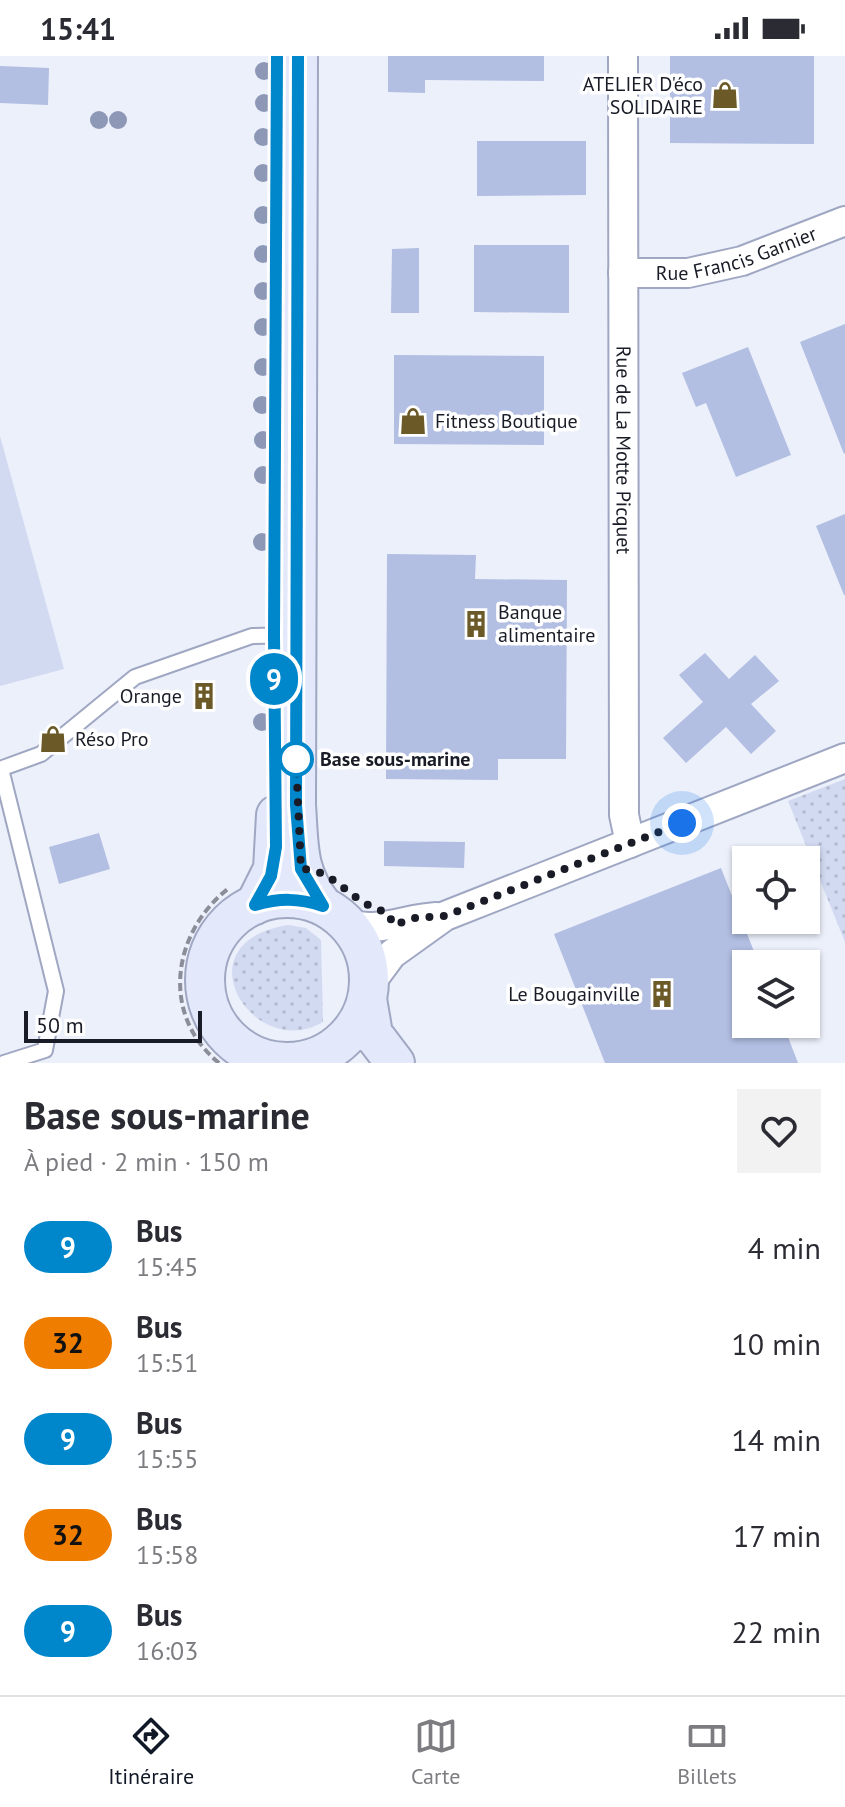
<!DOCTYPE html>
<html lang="fr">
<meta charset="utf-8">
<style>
:root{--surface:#fff;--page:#f2f2f3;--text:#2b2b33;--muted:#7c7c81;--line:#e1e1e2;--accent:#111827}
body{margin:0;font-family:"PT Sans",sans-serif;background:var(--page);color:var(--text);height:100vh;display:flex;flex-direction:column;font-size:30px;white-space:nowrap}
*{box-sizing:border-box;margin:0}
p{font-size:26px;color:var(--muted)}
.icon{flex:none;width:44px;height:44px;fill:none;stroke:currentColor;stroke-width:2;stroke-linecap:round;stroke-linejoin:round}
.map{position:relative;height:1007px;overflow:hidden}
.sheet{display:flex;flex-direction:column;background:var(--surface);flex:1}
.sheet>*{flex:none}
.badge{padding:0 16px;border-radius:26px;font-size:28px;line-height:52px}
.tools{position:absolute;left:732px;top:790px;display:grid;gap:16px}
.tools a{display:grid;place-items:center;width:88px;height:88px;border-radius:0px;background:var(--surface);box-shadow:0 2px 6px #0004;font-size:40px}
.scale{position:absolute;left:24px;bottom:20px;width:178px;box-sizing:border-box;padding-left:8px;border:4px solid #191c26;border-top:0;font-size:22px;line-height:28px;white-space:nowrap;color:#191c26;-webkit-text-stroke:6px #fff;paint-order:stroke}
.you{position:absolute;width:40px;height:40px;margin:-20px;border:6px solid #fff;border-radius:50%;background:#1a73e8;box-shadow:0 0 0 12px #1a73e833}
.map>.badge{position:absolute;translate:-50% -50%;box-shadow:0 0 0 4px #fff}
.round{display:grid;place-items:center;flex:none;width:84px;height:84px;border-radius:0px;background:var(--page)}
.head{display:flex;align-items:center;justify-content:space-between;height:136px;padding:0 24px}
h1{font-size:38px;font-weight:600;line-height:60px}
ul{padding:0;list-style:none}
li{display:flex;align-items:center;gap:24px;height:96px;padding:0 24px}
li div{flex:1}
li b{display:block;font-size:30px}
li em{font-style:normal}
li .badge{min-width:88px;font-weight:700;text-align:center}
.status{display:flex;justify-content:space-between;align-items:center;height:56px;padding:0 40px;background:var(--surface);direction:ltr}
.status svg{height:22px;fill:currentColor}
.tabs{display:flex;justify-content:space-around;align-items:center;height:112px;border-top:2px solid var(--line);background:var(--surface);font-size:22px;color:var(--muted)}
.tabs a{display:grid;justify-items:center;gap:4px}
.tabs .active{color:var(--accent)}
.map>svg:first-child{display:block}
.grass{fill:url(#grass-dots)}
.park{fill:#d2daf2}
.building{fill:#b2bee2}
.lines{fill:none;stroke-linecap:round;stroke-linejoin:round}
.lane-casing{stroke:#9fa7c2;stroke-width:18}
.street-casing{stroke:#9fa7c2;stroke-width:32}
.secondary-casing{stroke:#9fa7c2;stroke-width:42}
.path{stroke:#8b8e99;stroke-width:4;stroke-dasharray:8 4;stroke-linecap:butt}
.lane{stroke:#fff;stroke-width:14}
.street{stroke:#fff;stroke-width:28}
.secondary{stroke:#e3e9fb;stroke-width:38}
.tree{fill:#8d97b6}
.line-casing{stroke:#fff;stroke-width:18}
.line{stroke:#0086cb;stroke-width:12}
.walk{stroke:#191c26;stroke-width:8;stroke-dasharray:0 14.4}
.stop-dot{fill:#fff;stroke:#0086cb;stroke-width:4}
.labels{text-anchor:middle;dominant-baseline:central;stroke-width:7;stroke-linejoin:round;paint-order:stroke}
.poi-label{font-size:20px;fill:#191c26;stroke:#fff;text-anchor:end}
.street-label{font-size:20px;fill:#191c26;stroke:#fff}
.stop-label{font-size:20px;font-weight:bold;fill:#191c26;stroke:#fff;text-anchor:start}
</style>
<div class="status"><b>15:41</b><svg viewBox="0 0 49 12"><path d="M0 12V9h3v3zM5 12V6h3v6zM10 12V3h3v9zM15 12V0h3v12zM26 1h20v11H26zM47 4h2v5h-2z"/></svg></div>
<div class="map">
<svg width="845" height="1007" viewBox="0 0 845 1007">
<defs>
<pattern id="grass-dots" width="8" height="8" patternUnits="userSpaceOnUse" patternTransform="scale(2)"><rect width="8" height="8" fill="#d2daf2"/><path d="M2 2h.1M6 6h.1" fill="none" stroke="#b4bacf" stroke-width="1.8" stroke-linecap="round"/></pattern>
</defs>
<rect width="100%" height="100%" fill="#ecf0fb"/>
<path class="grass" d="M845,723V886L788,745Z
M288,869L306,872L321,884L323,966C254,1007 177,887 288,869Z"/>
<path class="park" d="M0,380L64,613L0,630Z"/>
<path class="building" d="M388,0H544V25L425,24V37L388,36Z
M670,0H814V88L670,87Z
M0,10L49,12L48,49L0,47Z
M477,85H586V139L477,140Z
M474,189H569V257L474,256Z
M419,192V257H391L392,193Z
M845,268V397L844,398L800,286Z
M748,291L791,399L736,421L706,347L696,351L682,317Z
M394,299L544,300V389L394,388Z
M845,458V539H844L816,470Z
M387,498L476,499L475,523L567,524L566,703H498V724L386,723Z
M705,597L729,623L755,599L779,625L751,648L776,675L751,698L726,671L686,707L663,682L703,646L679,619Z
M99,777L110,813L59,828L49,791Z
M384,785L465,786L464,812L384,810Z
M721,812L759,908H746V968H783L798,1007H605L554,878Z"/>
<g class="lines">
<g class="lane-casing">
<path id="lane" d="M0,713L41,698L135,621L252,580L295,579
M1,713L56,935L45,994L4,1007"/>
</g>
<g class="street-casing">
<g id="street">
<path id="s1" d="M623,0L624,759L630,787"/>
<path id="s2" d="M623,217H688L742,205L845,165"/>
<path d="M348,868C379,877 404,863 436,861"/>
<path d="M369,929L392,898L445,860L845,702"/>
</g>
</g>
<g class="secondary-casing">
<path id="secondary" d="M298,0L296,749C299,790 296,816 323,850
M205 924a82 82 0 1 1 164 0a82 82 0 1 1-164 0Z
M255,849L273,813L276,759
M367,943L373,978L395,1007"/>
</g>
<path class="path" d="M219,1007C160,959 172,876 229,832"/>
<use href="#lane" class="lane"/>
<use href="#street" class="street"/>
<use href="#secondary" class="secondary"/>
</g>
<g class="tree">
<circle cx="264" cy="15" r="9"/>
<circle cx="264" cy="47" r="9"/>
<circle cx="99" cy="64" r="9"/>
<circle cx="118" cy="64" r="9"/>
<circle cx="263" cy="81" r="9"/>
<circle cx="263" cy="117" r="9"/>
<circle cx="263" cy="159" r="9"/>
<circle cx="263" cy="198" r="9"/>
<circle cx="263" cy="235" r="9"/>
<circle cx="263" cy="271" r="9"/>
<circle cx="263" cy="311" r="9"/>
<circle cx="262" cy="349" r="9"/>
<circle cx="263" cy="384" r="9"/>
<circle cx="263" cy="419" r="9"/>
<circle cx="262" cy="486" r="9"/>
<circle cx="262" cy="628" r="9"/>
<circle cx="262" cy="666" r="9"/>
</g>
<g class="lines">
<g class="line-casing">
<path id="line" d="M277,0L274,579L276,791L271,820L255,849C280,842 298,842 323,850L301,813L296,749L298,0"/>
</g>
<use href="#line" class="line"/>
<path class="walk" d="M296,703L301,813C336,813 350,848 387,856L394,869L414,862L445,860L682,767"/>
</g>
<defs>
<g id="shop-bare" transform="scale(2.16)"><path d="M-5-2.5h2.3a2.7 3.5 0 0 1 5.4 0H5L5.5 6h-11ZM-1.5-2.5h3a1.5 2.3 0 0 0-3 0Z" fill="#6b5a28" stroke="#fff" stroke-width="2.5" paint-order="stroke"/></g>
<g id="building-bare" transform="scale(2.16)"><path d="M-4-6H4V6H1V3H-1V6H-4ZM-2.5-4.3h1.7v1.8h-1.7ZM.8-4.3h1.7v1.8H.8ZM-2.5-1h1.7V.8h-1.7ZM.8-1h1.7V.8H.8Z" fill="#6b5a28" stroke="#fff" stroke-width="2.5" paint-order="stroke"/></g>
</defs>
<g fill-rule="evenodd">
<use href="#shop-bare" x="725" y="39"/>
<use href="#shop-bare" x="413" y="365"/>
<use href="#building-bare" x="476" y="568"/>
<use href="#building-bare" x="204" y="640"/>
<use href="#shop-bare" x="53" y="683"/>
<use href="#building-bare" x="662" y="938"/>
</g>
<circle class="stop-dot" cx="296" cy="703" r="16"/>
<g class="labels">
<g class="poi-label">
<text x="703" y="28">ATELIER D'éco<tspan x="703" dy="23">SOLIDAIRE</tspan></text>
<text x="435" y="365" text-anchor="start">Fitness Boutique</text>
<text x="498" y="556" text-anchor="start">Banque<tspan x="498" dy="23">alimentaire</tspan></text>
<text x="182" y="640">Orange</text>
<text x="75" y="683" text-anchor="start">Réso Pro</text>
<text x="640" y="938">Le Bougainville</text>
</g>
<g class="street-label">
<text stroke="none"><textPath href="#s2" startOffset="116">Rue Francis Garnier</textPath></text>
<text stroke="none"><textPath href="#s1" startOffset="394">Rue de La Motte Picquet</textPath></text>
</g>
<g class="stop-label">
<text x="320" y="703">Base sous-marine</text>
</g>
</g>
</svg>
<div class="tools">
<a><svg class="icon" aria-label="locate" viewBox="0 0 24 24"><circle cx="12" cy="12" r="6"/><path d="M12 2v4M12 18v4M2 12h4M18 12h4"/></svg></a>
<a><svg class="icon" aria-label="layers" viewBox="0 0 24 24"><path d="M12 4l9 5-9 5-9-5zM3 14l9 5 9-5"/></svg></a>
</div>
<div class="scale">50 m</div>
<div class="you" style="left:682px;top:767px"></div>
<b class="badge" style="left:274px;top:623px;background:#0086cb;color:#fff">9</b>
</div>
<section class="sheet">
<div class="head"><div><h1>Base sous-marine</h1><p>À pied · 2 min · 150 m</p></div><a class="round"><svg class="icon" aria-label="heart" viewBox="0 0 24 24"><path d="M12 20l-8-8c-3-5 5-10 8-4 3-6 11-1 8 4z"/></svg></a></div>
<ul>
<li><span class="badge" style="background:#0086cb;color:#fff">9</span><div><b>Bus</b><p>15:45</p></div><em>4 min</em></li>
<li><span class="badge" style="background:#ee7d00;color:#111">32</span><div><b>Bus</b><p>15:51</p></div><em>10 min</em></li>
<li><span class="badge" style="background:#0086cb;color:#fff">9</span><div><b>Bus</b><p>15:55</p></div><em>14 min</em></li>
<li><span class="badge" style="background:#ee7d00;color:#111">32</span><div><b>Bus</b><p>15:58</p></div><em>17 min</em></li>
<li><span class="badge" style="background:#0086cb;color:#fff">9</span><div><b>Bus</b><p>16:03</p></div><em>22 min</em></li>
</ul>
</section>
<nav class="tabs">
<a class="active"><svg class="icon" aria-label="directions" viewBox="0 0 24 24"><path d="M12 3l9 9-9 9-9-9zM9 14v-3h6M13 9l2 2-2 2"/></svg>Itinéraire</a>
<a><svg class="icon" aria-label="map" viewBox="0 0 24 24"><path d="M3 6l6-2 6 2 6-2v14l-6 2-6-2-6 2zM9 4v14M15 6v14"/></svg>Carte</a>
<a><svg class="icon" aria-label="tickets" viewBox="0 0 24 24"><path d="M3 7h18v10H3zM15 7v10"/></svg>Billets</a>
</nav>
